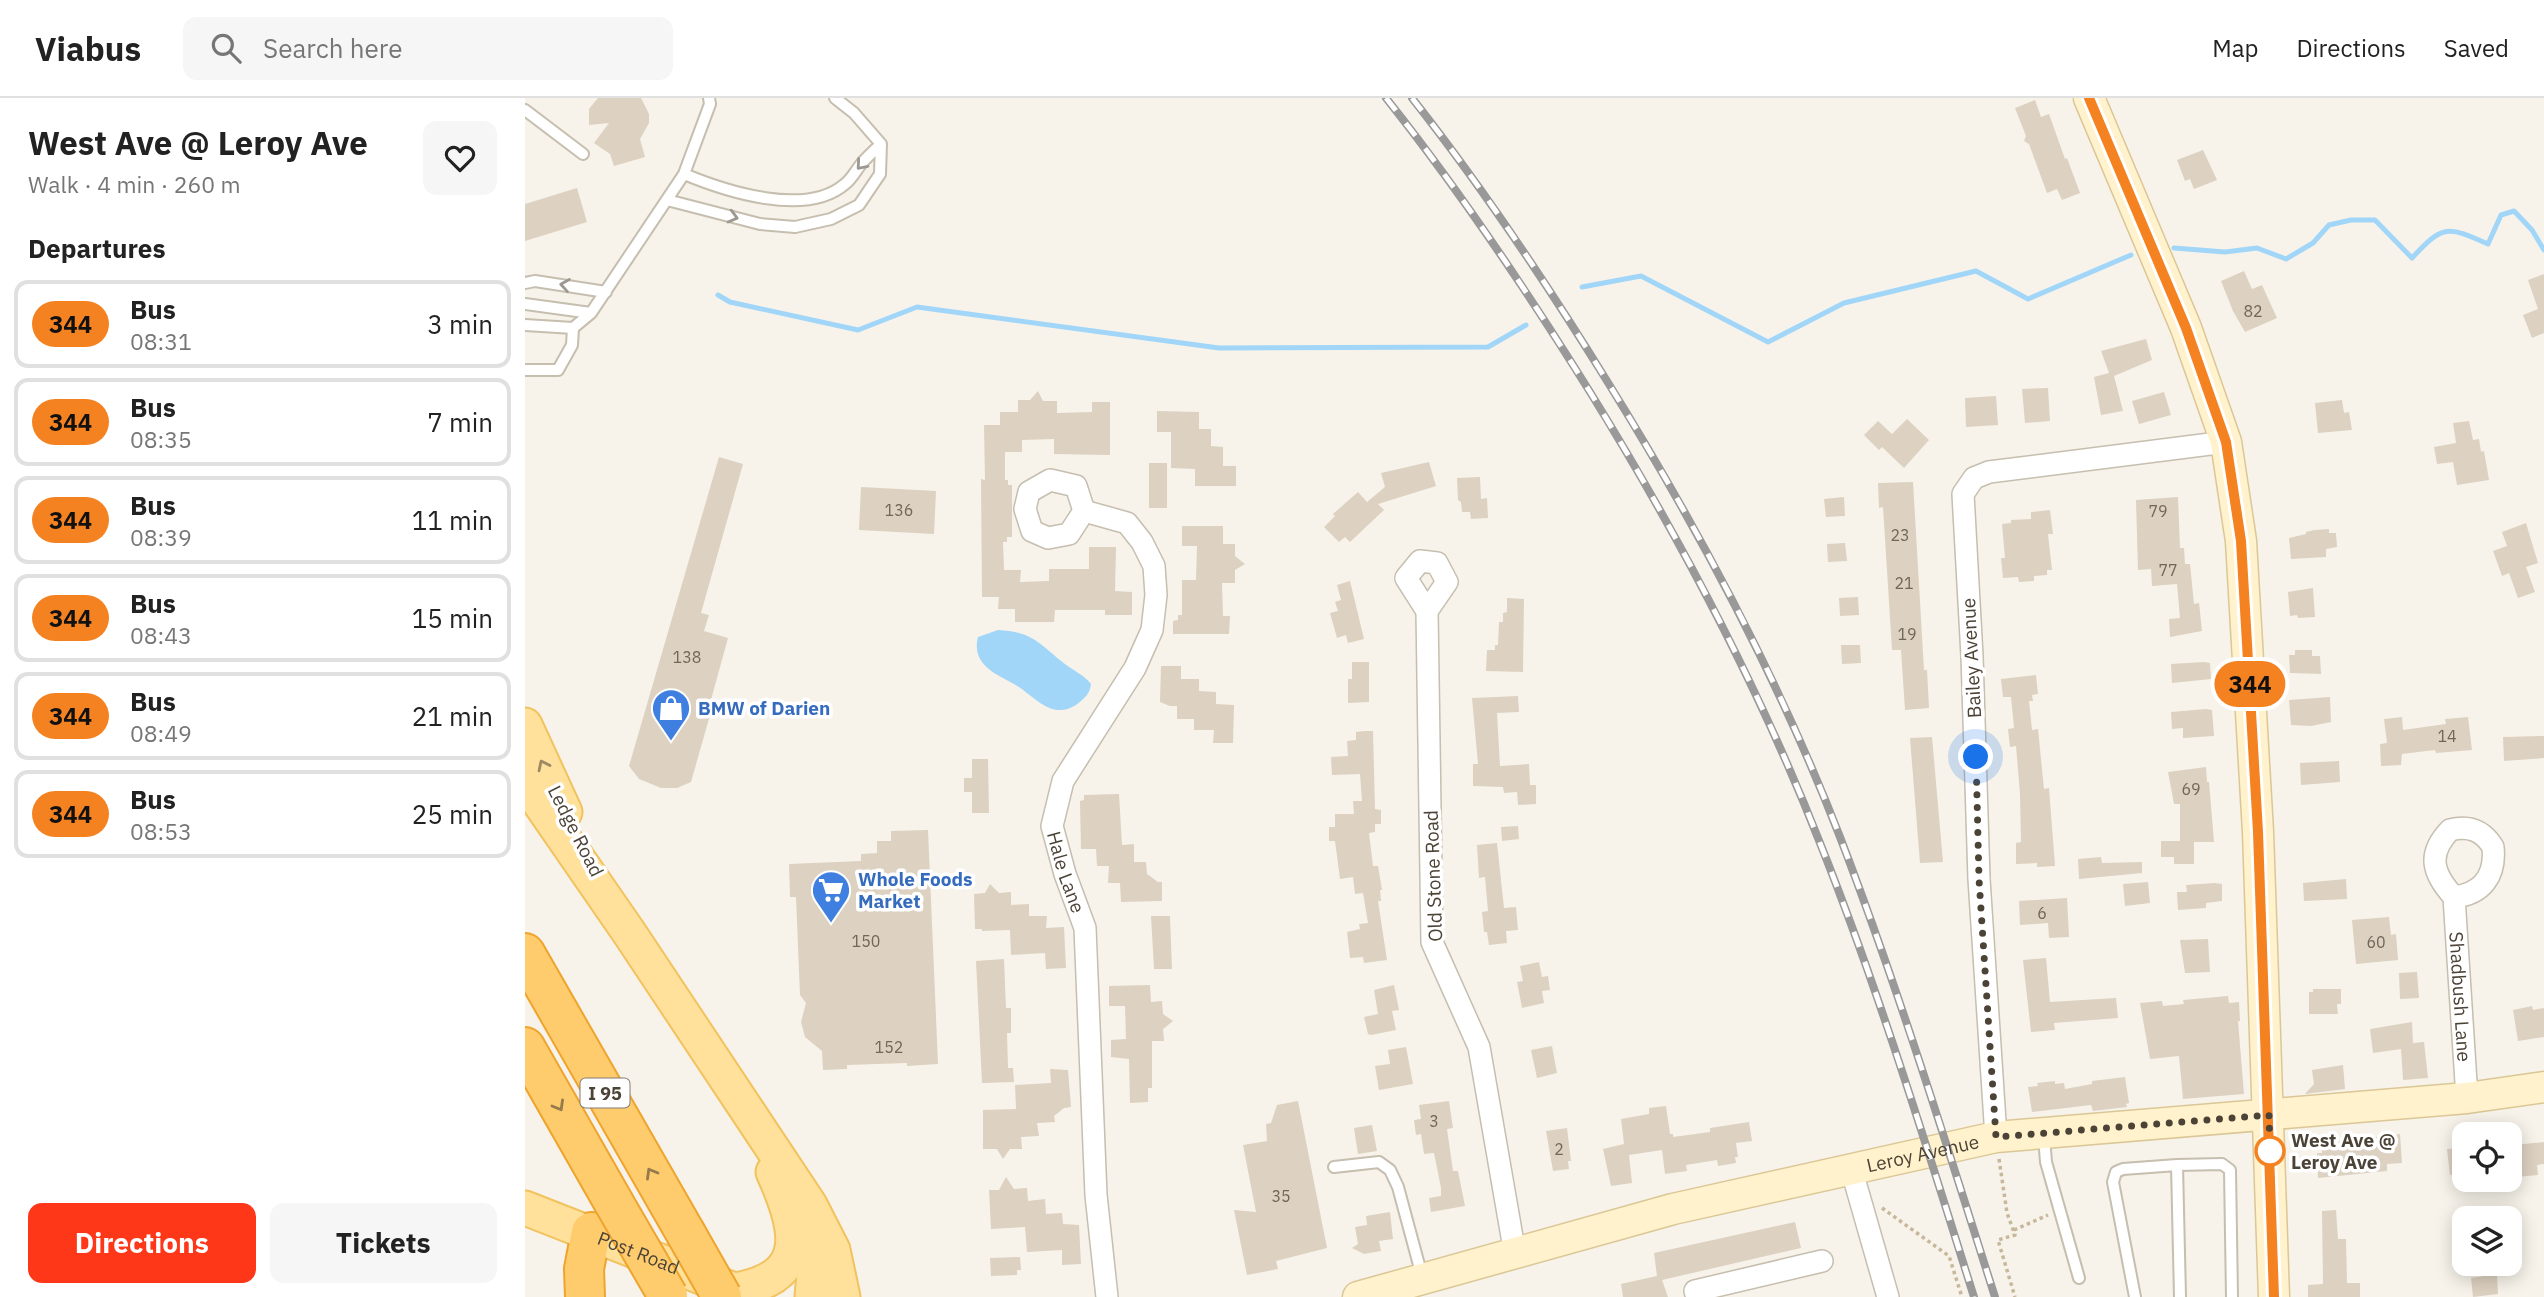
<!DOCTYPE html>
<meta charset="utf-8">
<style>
:root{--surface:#fff;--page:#f6f6f6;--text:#222;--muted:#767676;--line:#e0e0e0;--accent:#ff3719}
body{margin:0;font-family:"IBM Plex Sans",sans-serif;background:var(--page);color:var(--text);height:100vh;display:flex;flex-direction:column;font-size:26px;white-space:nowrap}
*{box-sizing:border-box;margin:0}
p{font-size:23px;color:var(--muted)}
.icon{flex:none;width:38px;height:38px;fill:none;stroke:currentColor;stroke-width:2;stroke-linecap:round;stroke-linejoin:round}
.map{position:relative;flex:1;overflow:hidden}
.drawer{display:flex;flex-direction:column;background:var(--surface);width:525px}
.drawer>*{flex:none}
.badge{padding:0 14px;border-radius:23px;font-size:24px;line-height:46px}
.fabs{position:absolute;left:1927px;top:1024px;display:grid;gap:14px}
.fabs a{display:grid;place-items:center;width:70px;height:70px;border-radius:14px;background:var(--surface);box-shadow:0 4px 18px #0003;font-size:35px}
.you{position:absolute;width:35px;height:35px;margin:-18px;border:5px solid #fff;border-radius:50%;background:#1a73e8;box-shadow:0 0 0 10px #1a73e833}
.map>.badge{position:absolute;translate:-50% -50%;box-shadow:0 0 0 4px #fff}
h2{padding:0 28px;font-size:26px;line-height:63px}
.round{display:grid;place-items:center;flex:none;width:74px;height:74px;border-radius:14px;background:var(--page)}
.headline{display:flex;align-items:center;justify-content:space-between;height:119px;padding:0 28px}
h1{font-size:33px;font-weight:700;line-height:52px}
.cta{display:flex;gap:14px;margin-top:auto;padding:14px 28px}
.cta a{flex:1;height:80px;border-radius:14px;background:var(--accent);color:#fff;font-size:28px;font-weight:700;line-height:80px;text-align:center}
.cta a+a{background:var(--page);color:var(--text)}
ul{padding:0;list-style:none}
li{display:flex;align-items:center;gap:21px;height:88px;margin:0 14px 10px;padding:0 14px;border:4px solid var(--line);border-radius:14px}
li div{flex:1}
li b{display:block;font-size:26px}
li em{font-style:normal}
li .badge{min-width:77px;font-weight:700;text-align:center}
header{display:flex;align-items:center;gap:42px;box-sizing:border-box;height:98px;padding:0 35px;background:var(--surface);border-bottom:2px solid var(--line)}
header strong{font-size:33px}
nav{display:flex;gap:38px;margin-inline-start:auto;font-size:24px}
.search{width:490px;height:63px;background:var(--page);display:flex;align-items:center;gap:18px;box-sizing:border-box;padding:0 24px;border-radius:14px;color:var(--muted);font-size:26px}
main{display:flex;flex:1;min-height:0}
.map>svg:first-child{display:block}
.water{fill:#a2d6f8}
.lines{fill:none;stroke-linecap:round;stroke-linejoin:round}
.stream{stroke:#a2d6f8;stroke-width:5}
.building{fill:#ddd1c1}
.lane-casing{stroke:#c6beae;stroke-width:14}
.street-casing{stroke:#c6beae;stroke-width:24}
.secondary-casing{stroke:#dbc796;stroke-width:33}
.primary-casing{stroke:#f1c25e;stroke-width:37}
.highway-casing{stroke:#eea42d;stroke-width:42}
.path{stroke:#c7b79b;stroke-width:3.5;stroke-dasharray:3.5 3.5;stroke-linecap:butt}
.lane{stroke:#fff;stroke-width:10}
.street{stroke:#fff;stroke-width:21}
.secondary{stroke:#fff2cc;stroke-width:30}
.primary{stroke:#ffe19b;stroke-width:33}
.highway{stroke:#ffcc6d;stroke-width:38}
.rail-casing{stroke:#999;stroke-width:8}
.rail{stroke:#fff;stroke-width:5;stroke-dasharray:16;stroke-linecap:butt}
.highway-bridge-casing{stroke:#eea42d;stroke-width:42;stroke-linecap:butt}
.highway-bridge{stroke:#ffcc6d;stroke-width:38}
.oneway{stroke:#9d9891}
.oneway2{stroke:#9d8a64}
.oneway3{stroke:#947a4d}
.line-casing{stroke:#fff;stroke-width:16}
.line{stroke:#f58220;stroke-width:10}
.walk{stroke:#4c4337;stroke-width:7;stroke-dasharray:0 12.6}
.stop-dot{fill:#fff;stroke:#f58220;stroke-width:3.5}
.labels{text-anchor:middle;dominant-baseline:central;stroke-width:7;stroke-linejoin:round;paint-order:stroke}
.number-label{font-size:16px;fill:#70665a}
.shield{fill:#fff;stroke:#827b73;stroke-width:2}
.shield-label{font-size:18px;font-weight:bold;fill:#4c4337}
.street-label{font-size:19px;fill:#4c4337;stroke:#fff}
.shop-label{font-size:19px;font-weight:bold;fill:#366cbe;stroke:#fff;text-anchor:start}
.stop-label{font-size:19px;font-weight:bold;fill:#4c4337;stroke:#fff;text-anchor:start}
</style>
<header>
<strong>Viabus</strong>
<div class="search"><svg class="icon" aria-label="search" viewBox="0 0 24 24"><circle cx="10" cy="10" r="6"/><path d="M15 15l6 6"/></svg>Search here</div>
<nav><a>Map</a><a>Directions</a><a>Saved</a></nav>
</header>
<main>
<section class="drawer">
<div class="headline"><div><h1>West Ave @ Leroy Ave</h1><p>Walk · 4 min · 260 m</p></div><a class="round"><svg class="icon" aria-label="heart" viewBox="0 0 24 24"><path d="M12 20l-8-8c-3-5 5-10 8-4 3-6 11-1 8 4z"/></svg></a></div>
<h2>Departures</h2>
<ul>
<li><span class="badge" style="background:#f58220;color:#111">344</span><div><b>Bus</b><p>08:31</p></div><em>3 min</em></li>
<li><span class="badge" style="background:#f58220;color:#111">344</span><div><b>Bus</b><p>08:35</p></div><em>7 min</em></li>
<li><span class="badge" style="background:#f58220;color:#111">344</span><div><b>Bus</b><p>08:39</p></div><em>11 min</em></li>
<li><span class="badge" style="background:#f58220;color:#111">344</span><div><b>Bus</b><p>08:43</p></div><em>15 min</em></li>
<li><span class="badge" style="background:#f58220;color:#111">344</span><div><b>Bus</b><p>08:49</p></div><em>21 min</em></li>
<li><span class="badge" style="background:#f58220;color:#111">344</span><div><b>Bus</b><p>08:53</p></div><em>25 min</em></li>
</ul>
<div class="cta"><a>Directions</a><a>Tickets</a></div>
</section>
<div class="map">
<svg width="2019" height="1199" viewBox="0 0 2019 1199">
<rect width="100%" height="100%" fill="#f7f3ea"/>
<path class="water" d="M473,532C509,534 514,546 540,566C549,573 559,577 566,586C565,596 559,601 551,607C526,623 509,597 489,586C470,576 446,566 453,539Z"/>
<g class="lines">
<path class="stream" d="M1649,150L1700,154L1732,150L1761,161L1788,145L1804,127L1826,122H1850L1887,160C1918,126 1923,128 1963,146L1976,117L1989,113L2007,132L2019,152
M1057,189L1116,178L1243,244L1319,205L1451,173L1503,201L1606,157
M193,197L205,204L333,232L392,209L694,250L963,249L1001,227"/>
</g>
<path class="building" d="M73,0H116L124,16V25L115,41L120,59L89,68L85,56L69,45L84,25L64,27V11Z
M1510,2L1516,19L1524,16L1540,61L1542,60L1555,95L1537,102L1532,91L1522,95L1504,46L1499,43L1501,38L1490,10Z
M1678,52L1692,82L1669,91L1665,81L1660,83L1652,62Z
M52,90L62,124L0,143V106Z
M1719,173L1727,191L1737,187L1752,220L1720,234L1708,213L1696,183Z
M2019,176V235L2007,240L1998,217L2013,211L2003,182Z
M1621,241L1627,262L1589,278L1598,313L1576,317L1569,279L1584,275L1576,253Z
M1523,290L1525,323L1500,325L1497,291Z
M513,293L518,303H532V315L567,314V304H585V357L529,356V341L497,342V354H480V382H483V387H487V439H482V444H478L479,472H496L495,484L524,483V471H564V449H591L590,493L607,494V517H580V512H530L529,524H490V511H473L474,499H457L456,381L460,382L459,327H475V314H493V302H505Z
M1639,294L1646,317L1614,326L1607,303Z
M1471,298L1473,327L1441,329L1440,300Z
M1817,302L1819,315L1824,314L1827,332L1793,335L1790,305Z
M632,313L674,314V331H686V348L698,349V368H711V388H670V371L646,370V334H632Z
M1382,321L1404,342L1379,370L1357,349L1354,352L1339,337L1353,323L1367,336Z
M1944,323L1948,342L1954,341L1956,354L1959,353L1964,382L1932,387L1928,364L1912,366L1909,349L1931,345L1928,325Z
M194,359L218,366L176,515L184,517L179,533L203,540L184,609L187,610L166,684L152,690H136L114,681L104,668Z
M904,364L911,388L853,406L859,412L825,444L820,439L814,444L799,429L810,418L808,416L833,394L842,404L860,389L856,375Z
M624,365H642V410H624Z
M955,379L956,401L962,400L963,420L946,421L945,414H937L936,404L933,402L932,380Z
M1388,384L1399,572H1402L1404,610L1380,612L1376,552H1367L1358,409L1354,410L1353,385Z
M336,389L411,393L409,436L334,432Z
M1319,399L1320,418L1301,419L1299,401Z
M1653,399L1655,450H1659L1660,466H1665L1669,506L1674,505L1677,533L1645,539L1644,521L1655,520L1652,486L1627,488L1626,471L1613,472L1611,402Z
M1525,412L1528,436H1523L1527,472H1522V477L1509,478V483L1494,484L1493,479L1478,480L1476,460H1480L1477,426L1486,425V422L1506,421V414Z
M2001,425L2013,465L2001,469L2010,494L1993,500L1984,475L1977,478L1968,453L1982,448L1977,434Z
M657,428H698V446H710V458L720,466L710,472V485H697L698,518H705L704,536H648V523L653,522V517H657V482H671L672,448H657Z
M1804,431V435H1811L1812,449L1801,451V459L1766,461L1764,440L1781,436V434L1789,432Z
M1320,445L1322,463L1303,464L1302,446Z
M825,483L839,541L823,545L821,537L812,540L805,515L813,513L810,504L816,502L812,487Z
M1788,490L1790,519L1773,520L1772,517L1765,518L1763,494Z
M1333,499L1334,517L1315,518L1314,500Z
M982,500L999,501L998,574L961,573L962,552H970V547H973L974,524H978V515L982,514Z
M1316,547H1335L1336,565L1317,566Z
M1770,552H1787V558H1795L1796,576L1765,575L1764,557H1770Z
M827,564H844V604L823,605V581H827Z
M1679,564L1685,565L1686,581L1647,585L1646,566Z
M636,568H656V581H674V593L691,594V606L709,607L708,645H688L689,632H669V621H652V608H645L635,604Z
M1511,577L1513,596L1507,597L1508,603H1504L1507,632L1513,631L1519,691L1524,690L1530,768L1512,769V765L1491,766V745L1496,744L1495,696L1491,648L1485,649L1483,631L1489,630L1486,599H1478L1476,581Z
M993,598L994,614L972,615L975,668L1004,666L1005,687H1011V706L993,707L992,694L979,695L978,689L948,688V666H953L947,600Z
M1805,599L1806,624L1786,628L1766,627L1764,602Z
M1681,611L1687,612L1689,638L1658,640V630L1647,631L1646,614Z
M1877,619L1878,632L1921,626L1920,621L1943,619L1947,652L1911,655L1910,652L1877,656L1876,667L1856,668L1855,646L1862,645L1859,621Z
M840,633H848L850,711L856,712V726H850V734L844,735L848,768H853L857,792H855L856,803H853L862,862L839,865L838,859L825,860L822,834L835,831L834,826L843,825L838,795L830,796L828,779L815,781L810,743H804V729H810V716H829L828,703H837L835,676L807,677L806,659L823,658L822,643L831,642V634Z
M2019,638V660L1979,663L1978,639Z
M1407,639L1418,764L1395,765L1385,640Z
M447,661H463L464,715H447V694H439V680H447Z
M1814,663L1815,684L1776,687L1775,665Z
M1681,669L1682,684H1684L1689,744H1669V766H1649V759H1636V743H1655V706H1649L1643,674Z
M594,696L597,747L609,746V764H621L622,776L633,784H637V803L596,804L595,785H583L584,768H572L571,751H556L555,703L559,702V697Z
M993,728L994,741L977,743L976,729Z
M403,732L413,966L382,968V965L322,967V971L298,972L297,953L280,939L276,924L281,905L275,897L271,799H265L264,766L336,763V756L352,755V743H366V733Z
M972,745L979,810L991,809L993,832L981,833L982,845L964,847L962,834H959L957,814L963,813L960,779L954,780L952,747Z
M1576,759L1577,765L1617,764V775L1554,781L1553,761Z
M1821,781L1822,801L1779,803L1778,785Z
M1623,784L1625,805L1600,808L1598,786Z
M1690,785L1697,786V803L1681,805V810L1653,812L1652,794H1662L1661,787Z
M465,786L474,795L486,794V807L504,806V818H522L521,830L539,829L541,870L521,871L520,855L486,857L485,832L457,833V831H450L449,796L460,795Z
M1542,800L1544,839L1524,840L1523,825L1495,827L1494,803Z
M626,818H645L647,871H629Z
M1864,819L1866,837L1871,836L1873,862L1831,866L1827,822Z
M1683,841L1685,874L1660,875L1655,842Z
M1521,860L1525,904L1591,900L1593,920L1529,925L1530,932L1506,934L1498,862Z
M479,861L481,910H486V935H482L483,970H488L489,984L457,985L451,863Z
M1014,864L1017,879L1023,878L1025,892L1017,893L1019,905L997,910L992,884L998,883L995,868Z
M1892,874L1894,900L1875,901L1874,875Z
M625,887L626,904L637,903L638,916L648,923L638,931L639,943H627V990H623V1004L605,1005L604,961L586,959V942L601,941L600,908H584V888Z
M869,887L874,912L867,913L871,932L846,937L843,936L839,919L853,916L849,892Z
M1788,891H1816V906H1812L1813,916H1784V894H1788Z
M1703,898L1704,905L1714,904L1715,923H1713L1719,996L1658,1001L1654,958L1625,961L1615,905L1637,903L1638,908L1659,906L1658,902Z
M2007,908L2008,912L2019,910V939L1993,943L1988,912Z
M1887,924L1888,945L1899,944L1903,980L1878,982L1876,951L1848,955L1845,931Z
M1027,948L1032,975L1012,980L1006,952Z
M881,949L888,986L854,992L850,968L865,966L863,952Z
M1818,967L1820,991L1780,996L1789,986L1787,972Z
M525,971L543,972L546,1009L539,1010L529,1018L530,1024L512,1025L514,1038L496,1039L497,1051H485L478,1061L472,1051H458V1012L491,1011L490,987L526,985Z
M1600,979L1604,1005L1601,1006L1602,1009L1568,1013L1566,1007L1507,1014L1503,989L1513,988L1512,985L1530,983V986L1539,985L1540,991L1567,986V983Z
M773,1003L802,1150L751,1163L753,1171L722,1177L709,1112L731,1114L718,1047L742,1043L741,1026L746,1025L752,1007Z
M924,1003L928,1030L922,1031L928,1073H933L940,1108L906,1114L904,1100L916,1098V1090L909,1055L899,1056L896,1036L891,1037L889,1022L896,1021L894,1007Z
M1141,1008L1145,1036H1148V1039L1185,1034V1030L1224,1024L1227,1043L1211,1045L1213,1059H1210L1211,1065L1193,1068L1192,1062L1161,1067L1162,1073L1140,1076L1137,1052L1104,1057L1107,1085L1086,1088L1078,1051L1099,1046L1096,1021L1124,1016V1010Z
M847,1027L852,1053L833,1056L829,1030Z
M1042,1030L1046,1063H1043L1044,1071L1028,1073L1021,1033Z
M1875,1036L1877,1065L1862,1066V1073L1793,1080L1792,1055H1797V1050L1804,1049V1045Z
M2019,1044V1066L2012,1067L2013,1077L1991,1079L1988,1047Z
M1939,1050V1076L1925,1077L1922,1051Z
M481,1079L489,1091L502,1090L503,1103L520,1101L521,1116L537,1115L538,1126L554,1127L556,1166L537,1167V1152L502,1154L500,1129L466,1131L464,1092H474Z
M1811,1112L1813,1141H1821L1822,1185H1835V1199H1783V1187L1798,1186L1797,1113Z
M865,1114L868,1141L854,1143L856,1153L839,1156L827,1150L833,1146L830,1129L842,1127L841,1118Z
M1270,1124L1276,1150L1137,1182L1143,1199H1098L1096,1186L1132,1178L1129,1155Z
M495,1159L496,1172H492V1177L466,1178L465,1160Z
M1972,1176L1973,1196L1948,1199L1946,1180Z"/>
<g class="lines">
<g class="lane-casing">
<path id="lane" d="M310,0L329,15L356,46
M0,12L58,56
M142,102L235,126L270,129L306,121L334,107L355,76L356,46C350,52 343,58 337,65C331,72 327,81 320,86C281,120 200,93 159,76
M0,185L10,183L81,194
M0,206L66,215
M0,227L48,230L66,215L159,76L185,6L184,0
M0,272H33L47,247L48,230
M1519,1039L1521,1064L1554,1180
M809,1069L854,1064L865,1072L873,1089L897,1178
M1610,1199L1588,1084L1591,1074L1598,1071L1652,1067
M1655,1199L1652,1067L1697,1066L1705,1072L1707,1199"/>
</g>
<g class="street-casing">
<g id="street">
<path d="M525,382L551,388L559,413L544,436L523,440L507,433L500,411L504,394Z"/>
<path id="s1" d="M559,413L602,425L617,444L629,468L631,497L627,532L610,570L538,683L527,728L540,776L560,830L571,1097L582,1199"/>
<path d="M902,513L922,484L912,465L895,463L881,480L902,513L907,844L954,949L990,1156"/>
<path id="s2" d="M1929,799C1957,796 1971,778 1968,749C1958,733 1945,727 1925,732C1902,756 1907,775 1929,799L1942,1000"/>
<path d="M1471,1039L1454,781L1447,558L1438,396L1449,380L1464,374L1701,344"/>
<path d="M1326,1070L1363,1199"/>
<path d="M1172,1199L1170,1193L1297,1163"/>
</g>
</g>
<g class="secondary-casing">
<g id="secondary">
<path d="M1564,0L1661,230L1701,344L1716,443L1733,734L1749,1199"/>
<path id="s3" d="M833,1199L1148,1111L1471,1039L1942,1000L2019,989"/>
</g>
</g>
<g class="primary-casing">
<g id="primary">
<path d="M0,627L40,714"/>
<path d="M0,684L105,836L285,1107L308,1152L318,1199"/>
<path id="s4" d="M0,1110L227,1199"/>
<path d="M279,1131L290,1164L287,1199"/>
<path d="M210,1192C287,1179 273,1129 248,1074"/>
</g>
</g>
<g class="highway-casing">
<path id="highway" d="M0,855L160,1134
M0,949L89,1105
M60,1199L59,1171L66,1134"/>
</g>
<path class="path" d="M1474,1061L1482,1115L1490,1137L1473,1142L1490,1199
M1357,1110L1424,1158L1437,1199
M1489,1132L1523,1117"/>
<use href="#lane" class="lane"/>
<use href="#street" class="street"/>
<use href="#secondary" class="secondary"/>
<use href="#primary" class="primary"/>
<use href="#highway" class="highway"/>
<g class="rail-casing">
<path id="rail" d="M861,0C935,93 1002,193 1065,294C1154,438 1233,587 1295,745C1354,893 1401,1047 1449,1199
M887,0C958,90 1022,186 1082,283C1172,428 1253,579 1315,739C1373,890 1421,1045 1470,1199"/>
</g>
<use href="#rail" class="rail"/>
<g class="highway-bridge-casing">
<path id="highway-bridge" d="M89,1105L143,1198
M160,1134L197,1199"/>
</g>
<use href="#highway-bridge" class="highway-bridge"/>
</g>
<defs><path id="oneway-chevron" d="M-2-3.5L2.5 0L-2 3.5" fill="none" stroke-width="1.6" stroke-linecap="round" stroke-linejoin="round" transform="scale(1.75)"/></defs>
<g class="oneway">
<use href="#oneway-chevron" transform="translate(336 67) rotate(131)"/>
<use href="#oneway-chevron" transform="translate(208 119) rotate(15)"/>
<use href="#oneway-chevron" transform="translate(40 187) rotate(-171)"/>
</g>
<use class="oneway2" href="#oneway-chevron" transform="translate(18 667) rotate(-116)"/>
<g class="oneway3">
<use href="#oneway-chevron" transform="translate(34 1008) rotate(60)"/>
<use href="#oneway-chevron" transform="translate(126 1075) rotate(-120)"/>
</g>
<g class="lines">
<g class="line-casing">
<path id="line" d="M1564,0L1661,230L1701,344L1716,443L1733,734L1749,1199"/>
</g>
<use href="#line" class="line"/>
<path class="walk" d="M1451,659L1454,781L1471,1039L1744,1017L1745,1053"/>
</g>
<defs>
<g id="shop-pin" transform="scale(2.0125)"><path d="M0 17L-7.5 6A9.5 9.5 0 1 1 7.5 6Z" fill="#3f7fe0" stroke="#fff"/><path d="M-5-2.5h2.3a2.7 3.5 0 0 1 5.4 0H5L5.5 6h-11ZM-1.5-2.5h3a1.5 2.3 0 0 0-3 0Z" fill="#fff"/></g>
<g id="supermarket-pin" transform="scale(2.0125)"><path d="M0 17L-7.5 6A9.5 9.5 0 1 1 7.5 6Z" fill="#3f7fe0" stroke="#fff"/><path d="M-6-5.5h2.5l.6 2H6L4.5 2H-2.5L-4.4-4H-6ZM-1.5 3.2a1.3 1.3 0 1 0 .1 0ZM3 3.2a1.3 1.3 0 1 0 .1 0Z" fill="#fff"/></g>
</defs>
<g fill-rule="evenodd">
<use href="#shop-pin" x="146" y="610"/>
<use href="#supermarket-pin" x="306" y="792"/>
</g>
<circle class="stop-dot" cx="1745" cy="1053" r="14"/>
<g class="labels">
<g class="number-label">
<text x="1728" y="213">82</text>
<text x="374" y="412">136</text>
<text x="1633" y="413">79</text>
<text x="1375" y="437">23</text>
<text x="1643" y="472">77</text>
<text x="1379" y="485">21</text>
<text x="1382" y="536">19</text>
<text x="162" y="559">138</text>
<text x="1922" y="638">14</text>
<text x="1666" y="691">69</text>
<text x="1517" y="815">6</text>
<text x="341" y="843">150</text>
<text x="1851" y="844">60</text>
<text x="364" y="949">152</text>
<text x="909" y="1023">3</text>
<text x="1034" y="1051">2</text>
<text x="756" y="1098">35</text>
</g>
<rect class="shield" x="55.5" y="980.5" width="49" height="29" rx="5"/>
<g class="shield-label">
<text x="80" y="995">I 95</text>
</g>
<g class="street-label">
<text transform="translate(1446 560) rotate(-93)">Bailey Avenue</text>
<text transform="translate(51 733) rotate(63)">Ledge Road</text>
<text stroke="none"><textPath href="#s1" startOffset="430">Hale Lane</textPath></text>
<text transform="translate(908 778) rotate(-92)">Old Stone Road</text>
<text stroke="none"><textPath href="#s2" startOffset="299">Shadbush Lane</textPath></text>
<text stroke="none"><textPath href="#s3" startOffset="583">Leroy Avenue</textPath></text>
<text stroke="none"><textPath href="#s4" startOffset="122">Post Road</textPath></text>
</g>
<g class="shop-label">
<text x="173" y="610">BMW of Darien</text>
<text x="333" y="781">Whole Foods<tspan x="333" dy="22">Market</tspan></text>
</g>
<g class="stop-label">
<text x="1766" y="1042">West Ave @<tspan x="1766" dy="22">Leroy Ave</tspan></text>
</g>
</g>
</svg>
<div class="fabs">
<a><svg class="icon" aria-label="locate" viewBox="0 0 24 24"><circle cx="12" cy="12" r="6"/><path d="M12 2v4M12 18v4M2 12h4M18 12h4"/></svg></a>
<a><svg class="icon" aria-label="layers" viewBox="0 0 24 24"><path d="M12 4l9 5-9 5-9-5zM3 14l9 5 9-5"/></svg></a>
</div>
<div class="you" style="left:1451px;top:659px"></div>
<b class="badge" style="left:1725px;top:586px;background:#f58220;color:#111">344</b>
</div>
</main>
